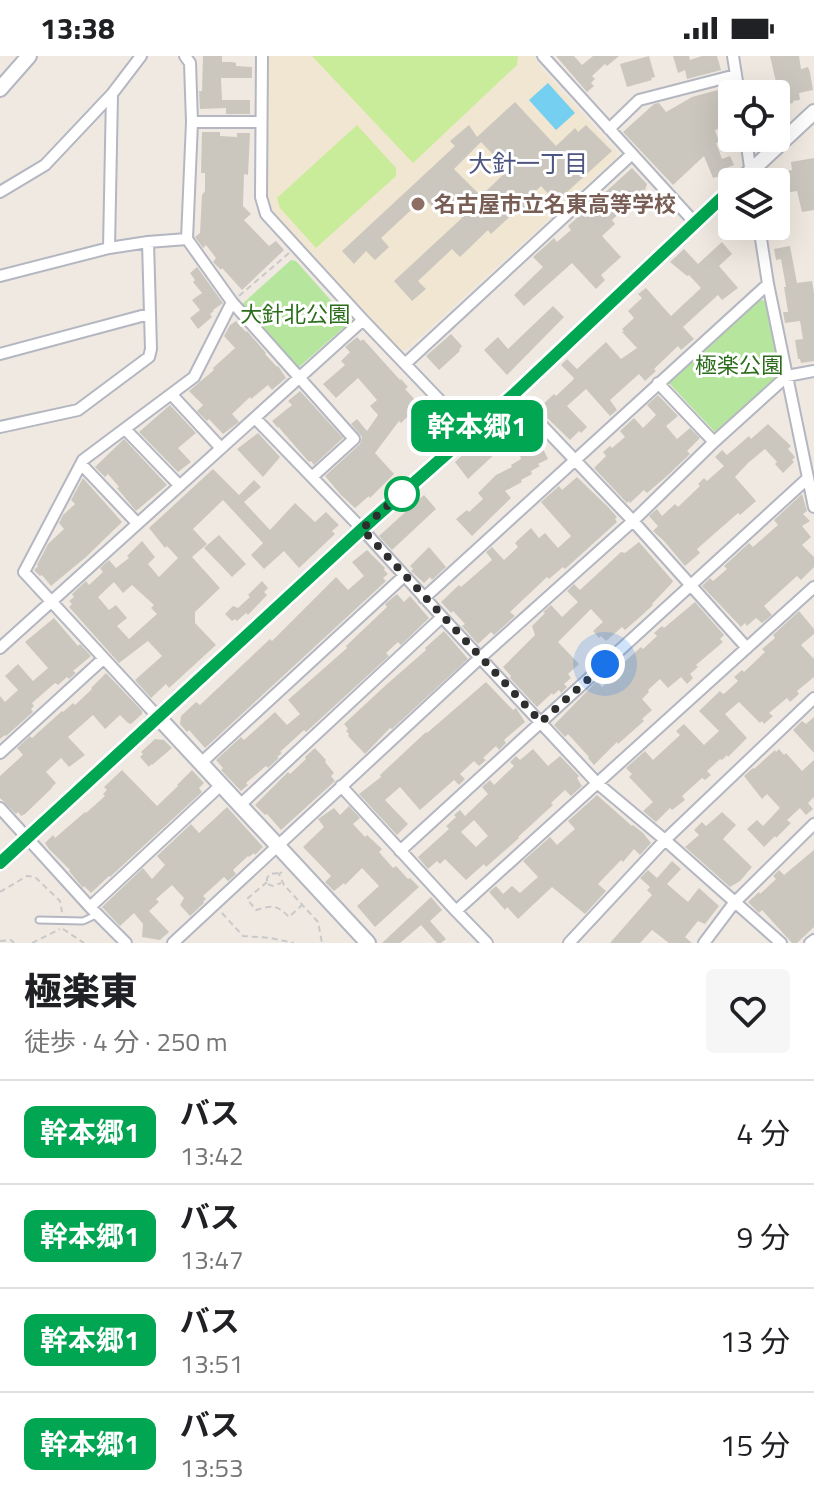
<!DOCTYPE html>
<html lang="ja">
<meta charset="utf-8">
<style>
:root{--surface:#fff;--page:#f6f6f6;--text:#202124;--muted:#757577;--line:#e0e0e0}
body{margin:0;font-family:"Titillium Web","Noto Sans JP",sans-serif;background:var(--page);color:var(--text);height:100vh;display:flex;flex-direction:column;font-size:30px;white-space:nowrap}
*{box-sizing:border-box;margin:0}
p{font-size:26px;color:var(--muted)}
.icon{flex:none;width:44px;height:44px;fill:none;stroke:currentColor;stroke-width:2;stroke-linecap:round;stroke-linejoin:round}
.map{position:relative;height:887px;overflow:hidden}
.details{display:flex;flex-direction:column;background:var(--surface);flex:1}
.details>*{flex:none}
.badge{padding:0 16px;border-radius:12px;font-size:28px;line-height:52px}
.fabs{position:absolute;left:718px;top:24px;display:grid;gap:16px}
.fabs a{display:grid;place-items:center;width:72px;height:72px;border-radius:8px;background:var(--surface);box-shadow:0 8px 32px #0002;font-size:40px}
.you{position:absolute;width:40px;height:40px;margin:-20px;border:6px solid #fff;border-radius:50%;background:#1a73e8;box-shadow:0 0 0 12px #1a73e833}
.map>.badge{position:absolute;translate:-50% -50%;box-shadow:0 0 0 4px #fff}
.round{display:grid;place-items:center;flex:none;width:84px;height:84px;border-radius:8px;background:var(--page)}
.head{display:flex;align-items:center;justify-content:space-between;height:136px;padding:0 24px}
h1{font-size:38px;font-weight:800;line-height:60px}
ul{padding:0;list-style:none}
li{display:flex;align-items:center;gap:24px;height:104px;padding:0 24px;border-top:2px solid var(--line)}
li div{flex:1}
li b{display:block;font-size:30px}
li em{font-style:normal}
li .badge{min-width:88px;font-weight:700;text-align:center}
.status{display:flex;justify-content:space-between;align-items:center;height:56px;padding:0 40px;background:var(--surface);direction:ltr}
.status svg{height:22px;fill:currentColor}
.map>svg:first-child{display:block}
.education{fill:#f0e6d1}
.green{fill:#b6e59e}
.pitch{fill:#c9ec9a}
.water{fill:#75cff0}
.building{fill:#cbc7bf;fill-rule:evenodd}
.lines{fill:none;stroke-linecap:round;stroke-linejoin:round}
.lane-casing{stroke:#b4b7c1;stroke-width:9}
.street-casing{stroke:#b4b7c1;stroke-width:14}
.secondary-casing{stroke:#b4b7c1;stroke-width:18}
.path{stroke:#c9c9c9;stroke-width:2;stroke-dasharray:6 4;stroke-linecap:butt}
.lane{stroke:#fff;stroke-width:5}
.street{stroke:#fff;stroke-width:10}
.secondary{stroke:#fff;stroke-width:14}
.line-casing{stroke:#fff;stroke-width:18}
.line{stroke:#00a651;stroke-width:12}
.walk{stroke:#2e2e2e;stroke-width:8;stroke-dasharray:0 14.4}
.education-dot{fill:#8d6e63;stroke:#fff;stroke-width:3}
.stop-dot{fill:#fff;stroke:#00a651;stroke-width:4}
.labels{text-anchor:middle;dominant-baseline:central;stroke-width:6;stroke-linejoin:round;paint-order:stroke}
.education-label{font-size:22px;font-weight:bold;fill:#785e54;stroke:#fff;text-anchor:start}
.park-label{font-size:22px;fill:#2c6e1b;stroke:#fff}
.neighbourhood-label{font-size:24px;fill:#4d5680;stroke:#fff}
</style>
<div class="status"><b>13:38</b><svg viewBox="0 0 49 12"><path d="M0 12V9h3v3zM5 12V6h3v6zM10 12V3h3v9zM15 12V0h3v12zM26 1h20v11H26zM47 4h2v5h-2z"/></svg></div>
<div class="map">
<svg width="814" height="887" viewBox="0 0 814 887">
<rect width="100%" height="100%" fill="#efe9e1"/>
<path class="education" d="M269,0H534L542,13L617,96L616,102L407,293L400,294L273,155L267,141Z"/>
<path class="green" d="M291,204L296,205L350,266L298,312L240,250Z
M759,243L768,246L782,316L715,376L668,326Z"/>
<path class="pitch" d="M312,0H518L517,9L413,107Z
M357,69L396,112V120L316,192L280,152L277,142Z"/>
<path class="water" d="M548,27L575,57L556,74L529,44Z"/>
<path class="building" d="M203,0H222V6H232L236,7V10L252,11V22H221L222,44H250V58H226V52L200,53L199,35H202Z
M556,0H574L582,9L593,0H619L607,10L605,8L592,20L595,23L591,27L594,30L587,36Z
M649,0L655,21L651,22L652,24L627,31L620,8Z
M673,0H689L690,4L702,0H717L721,14L687,23L685,14L678,17Z
M770,0H799L801,13L808,11L810,16L813,34L799,37L800,44L793,45V47L779,50L775,30H777Z
M725,32L730,69L715,74L719,86L716,87L722,103L730,100L734,109L721,114L722,120L713,122L704,100L673,129L623,76L654,48L659,47L666,56L692,41Z
M515,46L556,90L575,72L578,76L586,69L612,95L556,146L541,130L525,145L530,152L523,158L521,156L519,158L516,155L491,178L488,174L460,201L452,193L418,225L426,233L412,245L394,225L462,162L445,143L434,153L424,142L381,182L389,191L375,204L366,195L354,208L342,195L455,90L450,85L469,69L477,81ZM481,86L508,114L481,140L454,113Z
M202,76H220V80L237,81V77H250L248,119L244,118L243,150L251,158L244,164L269,190L276,185L284,194L242,234L222,212L221,214L213,206L216,202L206,189L203,192L195,181L200,177L202,139L205,135V117H201Z
M814,102V154L802,156L797,135L780,138L786,169L776,171V126H760L759,121L792,114L791,106Z
M632,112L647,128L645,134L612,164L615,168L602,180L621,201L601,219L605,224L596,233L572,207L524,250L514,239L543,211L533,201L554,182L557,186L571,174L568,170Z
M722,186L732,198L719,210L738,232L722,244L718,239L683,271L694,283L681,294L678,290L654,313L656,315L645,325L639,318L610,344L617,354L610,360L586,333L567,350L587,371L581,377L579,375L570,384L538,353L554,338L556,340L573,324L574,322L561,309L567,303L577,313L606,286L621,303L637,292L622,276L624,275L622,273L634,262L628,255L642,242L638,238L646,232L671,260L701,232L689,219L687,220L670,206L684,193L698,208Z
M790,190L797,227L812,225L814,237V305L801,307L800,303H798L795,284L803,283L800,265L785,267L783,256H788L784,231H786L781,203L776,204L774,193Z
M197,211L223,247L213,254L214,255L210,258L212,261L198,273L190,262L200,254L192,244L202,237L193,226L195,224L190,217Z
M553,250L564,261L507,319L484,294L498,281L508,293Z
M236,265L246,276L247,275L266,297L265,298L277,311L278,310L286,322L272,334L268,329L251,343L250,341L232,358L239,366L223,378L209,363L207,365L197,355L203,349L189,335L214,314L213,312L235,292L224,280L230,269Z
M451,278L462,290L459,294L460,295L439,314L426,300Z
M357,281L361,285L363,283L400,324L401,323L408,331L405,333L420,349L401,367L399,365L375,397L394,418L370,442L369,440L355,452L341,439L325,420L360,388L362,381L351,368L357,363L367,375L378,359L370,350L377,344L358,322L336,342L323,328L345,309L341,305L350,296L345,291Z
M300,335L343,382L314,409L311,405L309,406L281,374L279,371L278,372L272,365L292,349L288,345Z
M658,339L678,360L666,370L677,383L690,372L700,382L687,395L690,398L667,420L647,437L644,434L630,447L629,445L627,447L594,412L606,400L603,396L610,390L612,392L625,381L620,375L634,362L643,372L656,359L647,349Z
M170,349L196,377L178,392L191,406L178,416L139,376Z
M434,352L449,370L440,378L418,371Z
M768,368L791,390L788,393L795,401L792,404L794,406L783,417L775,408L777,406L765,393L748,407L735,421L756,445L740,459L738,457L697,493L700,497L685,510L664,485L653,475L658,470L649,460L657,453L662,460L675,448L678,451L700,430L698,428L704,422L707,425L724,410L715,401L722,394L727,399L749,380L751,383Z
M531,369L538,377L536,379L548,403L538,408L540,410L531,415L532,418L521,424L522,426L505,435L511,442L472,480L456,463L467,454L469,456L483,443L478,437L496,419L512,411L511,409L521,403L520,400L528,396L516,383Z
M258,377L280,401L263,421L237,393Z
M486,382L498,395L468,423L455,406L469,393L471,396Z
M124,383L167,429L136,455L117,432L119,431L108,418L105,421L95,411Z
M213,413L239,439L254,424L261,431L244,446L270,474L295,447L315,466L326,456L339,469L332,475L335,478L299,512L284,495L264,513L251,499L263,487L223,444L193,473L207,488L192,501L220,532L195,556V567L216,589L169,632L166,628L151,642L135,624L162,600L148,585L119,607L69,551L72,548L69,545L74,541L72,538L86,525L89,529L103,516L100,512L109,504L116,512L129,502L127,500L142,485L155,501L148,508L159,521L178,502L167,490L165,492L149,472ZM114,526L123,537L132,529L154,549L151,552L157,558L129,583L117,570L127,562L116,549L109,554L98,541Z
M577,421L608,451L617,461L615,463L617,466L565,513L563,511L549,523L547,521L510,556L515,560L494,579L491,576L478,588L462,570L465,568L453,555L451,557L441,546L459,529L461,531L492,504L486,496L492,491L504,504L518,491L515,487L518,484L531,472L539,482L545,477L558,492L571,480L541,446L559,430L562,434Z
M83,422L122,466L86,501L51,530L42,519L40,520L34,514L38,510L37,509L48,488L64,473L59,467L63,459L75,448L71,444Z
M802,438L807,455L803,458L810,465L802,470L811,481L802,489L814,501V511L801,524L797,520L764,550L772,559L762,567L756,562L747,570L745,567L741,571L702,530L710,522L713,525L727,513L724,510L749,487L753,491L778,469L774,464Z
M424,439L436,453L392,494L379,480Z
M219,479L246,508L232,521L204,492Z
M639,486L673,525L671,528L652,548L653,549L640,561L625,574L622,571L606,585L601,580L599,582L593,575L603,566L591,553L558,586L579,608L568,618L571,622L564,628L567,631L561,637L559,634L553,639L552,637L537,651L510,622L511,620L503,611L535,579L532,570L545,557L543,556L551,549L562,561L578,546L567,535L574,528L580,534L621,496L625,497Z
M429,491L446,511L432,524L430,521L424,527L411,515L413,513L410,510Z
M367,494L385,512L384,514L388,518L383,522L386,525L205,692L189,674L187,676L180,668L181,660L196,646L200,649L270,583L272,585L336,521L348,534L364,520L352,506Z
M262,525L268,532L264,536L267,539L248,559L246,557L237,565L235,563L232,565L225,558L233,550L238,552L250,541L248,539Z
M397,538L404,546L410,540L429,562L401,589L398,586L386,597L389,600L306,676L304,674L280,696L282,697L277,701L279,702L268,712L266,710L246,727L248,729L241,735L221,714L223,712L216,704L241,681L244,684L275,656L287,669L300,658L288,644L347,592L346,590L387,551L385,548Z
M695,546L724,579L720,583L723,586L696,609L698,611L690,618L693,622L687,628L681,621L668,632L660,623L648,634L649,636L642,643L652,654L642,663L644,665L618,688L617,686L594,709L588,702L589,701L568,678L565,681L554,669L597,625L602,631L616,618L611,613L618,607L620,610L641,591L643,593L657,580L654,577L662,570L664,572Z
M799,555L814,573V578L801,589L814,603V621L797,635L799,638L790,646L787,642L769,657L773,660L764,668L762,665L760,667L739,646L725,658L747,682L728,701L727,699L722,704L720,703L707,715L711,719L705,724L702,722L682,740L685,744L676,751L672,754L670,752L656,766L643,755L653,746L629,721L632,718L626,712L645,695L653,704L680,679L676,675L684,668L704,689L719,675L699,655L720,635L723,638L725,637L738,625L734,621L742,614L744,616L765,596L762,593L775,582L773,579Z
M54,562L78,590L80,588L91,600L73,615L76,617L69,623L67,621L58,629L55,627L32,647L34,650L31,653L33,656L6,680L5,679L0,683V640L5,646L18,634L5,620L18,608L33,625L48,612L25,586Z
M444,575L468,603L392,673L390,672L365,698L348,680L349,678L346,675L348,673L344,668L386,629L426,594L425,592Z
M106,617L142,655V658L131,668L128,667L120,659L105,673L93,659L68,681L85,699L69,711L61,702L46,716L56,727L52,731V732L25,758L21,760L18,756L16,758L0,742V720L23,699L17,692L30,680L32,682L62,655L63,656L73,647L75,649L92,633L91,632Z
M486,626L513,654L516,652L525,666L504,684L506,687L499,694L496,690L483,702L486,704L479,710L474,705L460,718L465,723L459,729L454,724L420,754L400,731L385,744L408,768L397,779L359,738L381,721L380,719L426,676L427,677Z
M814,661V697L793,674L802,665L806,668Z
M155,683L164,684L172,692L152,709L151,708L149,711L140,701L143,698L141,696Z
M315,692L326,704L325,706L334,717L331,720L335,725L281,774L267,758L265,759L255,749L288,716L290,718L306,703L305,701Z
M533,693L548,710L560,700L579,720L577,722L582,730L571,740L565,734L551,747L553,749L518,781L519,782L486,811L484,808L466,824L445,803L440,808L437,805L428,813L418,801L449,773L446,770L456,761L454,759L460,754L465,760L488,738L482,731L490,724L494,729L514,710L510,706L516,700L520,704ZM474,764L488,780L476,791L461,776Z
M779,693L784,699L786,697L802,715L814,704V741L808,747L813,753L806,759L800,752L787,764L791,767L776,782L775,780L764,791L747,773L757,764L763,770L780,752L767,738L762,743L744,720L753,712L754,713L775,694L776,696Z
M122,714L157,750L178,730L177,729L192,714L204,727L199,732L202,736L110,821L109,820L91,837L84,830L83,832L69,815L70,814L49,793L45,787L53,779L55,782L85,756L86,757L105,740L103,738L107,734L104,731Z
M597,739L632,770L633,769L643,777L651,787L640,799L634,793L623,806L621,804L598,828L606,835L585,858L552,831L518,863L507,851L505,854L489,836L496,830L503,838L512,830L520,837L538,821L523,805L550,781L557,789L575,773L568,765Z
M349,750L360,762L353,768L365,781L367,779L382,793L379,796L393,812L396,810L408,823L410,822L419,831L375,871L357,850L379,830L362,812L345,829L344,827L334,835L325,826L331,820L303,791L324,771L318,763L334,752L340,759Z
M227,751L263,791L255,799L254,797L249,801L248,800L233,814L236,818L228,825L224,821L203,840L206,843L203,846L204,847L190,860L180,849L184,842L172,829L156,843L159,846L149,855L169,876L160,884L142,881L143,868L134,857L120,870L102,851L143,812L152,823L165,809L157,800L191,768L199,777Z
M722,756L736,769L723,783L752,811L740,825L730,831L685,791L699,779L694,774L702,766L706,770Z
M814,794V871L797,887H792L762,854L759,857L748,846L759,836L760,838L776,823L773,820L779,814L784,819Z
M672,805L681,813L667,828L688,846L699,832L719,850L705,868L698,865L685,881L692,887H669L652,874L640,887H610L652,839L647,834L650,831L640,822L648,814L657,822Z
M431,841L442,854L430,865L446,883L441,887H437L421,869L400,887H382Z"/>
<g class="lines">
<g class="lane-casing">
<path id="lane" d="M39,864L83,865L96,859"/>
</g>
<g class="street-casing">
<path id="street" d="M185,0L190,7L192,66L187,183L232,246L354,383L312,421
M262,0L261,141L266,158L363,264L470,376
M543,0L695,167
M733,0L739,38
M192,66H261
M609,73L639,44L736,19
M746,82L752,126
M0,136L45,109L112,38L141,0
M759,170L768,228L814,451
M109,192L112,38
M0,220L109,192L148,186L187,183
M0,298L149,258
M405,308L632,98
M658,327L714,386
M172,339L220,391
M513,339L633,465L747,592
M255,362L362,473L442,561L597,727L665,784L781,887
M0,371L78,354L149,301L151,293L148,186
M125,373L179,429
M82,409L137,467
M424,542L768,228
M0,592L363,264
M159,662L24,516L83,404L194,321L232,246
M0,697L103,603
M201,707L404,520
M341,730L456,855L487,887
M240,749L442,561
M0,752L90,851L126,887
M400,795L808,422
M90,851L221,729
M456,855L814,531
M173,887L480,602L633,465L714,386L787,320L814,315
M569,887L665,784L814,642
M704,887L734,847L814,768
M810,887L814,884"/>
</g>
<g class="secondary-casing">
<path id="secondary" d="M0,33L29,0
M739,126L814,56
M159,662L368,887
M0,807L362,473L513,339L732,132"/>
</g>
<path class="path" d="M239,240L289,197
M282,816L279,818L284,829L318,866L322,887
M278,817L270,818L267,822V828L273,830L281,827
M267,826L247,843L256,854C272,849 278,849 289,861L302,849
M0,836L27,820L35,821L60,845L62,856
M222,857L243,880L271,882L294,887
M63,873L84,887
M0,885L11,884L14,887
M32,887L60,873"/>
<use href="#lane" class="lane"/>
<use href="#street" class="street"/>
<use href="#secondary" class="secondary"/>
</g>
<g class="lines">
<g class="line-casing">
<path id="line" d="M0,807L362,473L513,339L732,132"/>
</g>
<use href="#line" class="line"/>
<path class="walk" d="M402,438L405,434L362,473L541,666L605,608"/>
</g>
<circle class="education-dot" cx="418" cy="148" r="8"/>
<circle class="stop-dot" cx="402" cy="438" r="16"/>
<g class="labels">
<g class="education-label">
<text x="434" y="148">名古屋市立名東高等学校</text>
</g>
<g class="park-label">
<text x="295" y="258">大針北公園</text>
<text x="739" y="309">極楽公園</text>
</g>
<g class="neighbourhood-label">
<text x="528" y="107">大針一丁目</text>
</g>
</g>
</svg>
<div class="fabs">
<a><svg class="icon" aria-label="locate" viewBox="0 0 24 24"><circle cx="12" cy="12" r="6"/><path d="M12 2v4M12 18v4M2 12h4M18 12h4"/></svg></a>
<a><svg class="icon" aria-label="layers" viewBox="0 0 24 24"><path d="M12 4l9 5-9 5-9-5zM3 14l9 5 9-5"/></svg></a>
</div>
<div class="you" style="left:605px;top:608px"></div>
<b class="badge" style="left:477px;top:370px;background:#00a651;color:#fff">幹本郷1</b>
</div>
<section class="details">
<div class="head"><div><h1>極楽東</h1><p>徒歩 · 4 分 · 250 m</p></div><a class="round"><svg class="icon" aria-label="heart" viewBox="0 0 24 24"><path d="M12 20l-8-8c-3-5 5-10 8-4 3-6 11-1 8 4z"/></svg></a></div>
<ul>
<li><span class="badge" style="background:#00a651;color:#fff">幹本郷1</span><div><b>バス</b><p>13:42</p></div><em>4 分</em></li>
<li><span class="badge" style="background:#00a651;color:#fff">幹本郷1</span><div><b>バス</b><p>13:47</p></div><em>9 分</em></li>
<li><span class="badge" style="background:#00a651;color:#fff">幹本郷1</span><div><b>バス</b><p>13:51</p></div><em>13 分</em></li>
<li><span class="badge" style="background:#00a651;color:#fff">幹本郷1</span><div><b>バス</b><p>13:53</p></div><em>15 分</em></li>
</ul>
</section>
